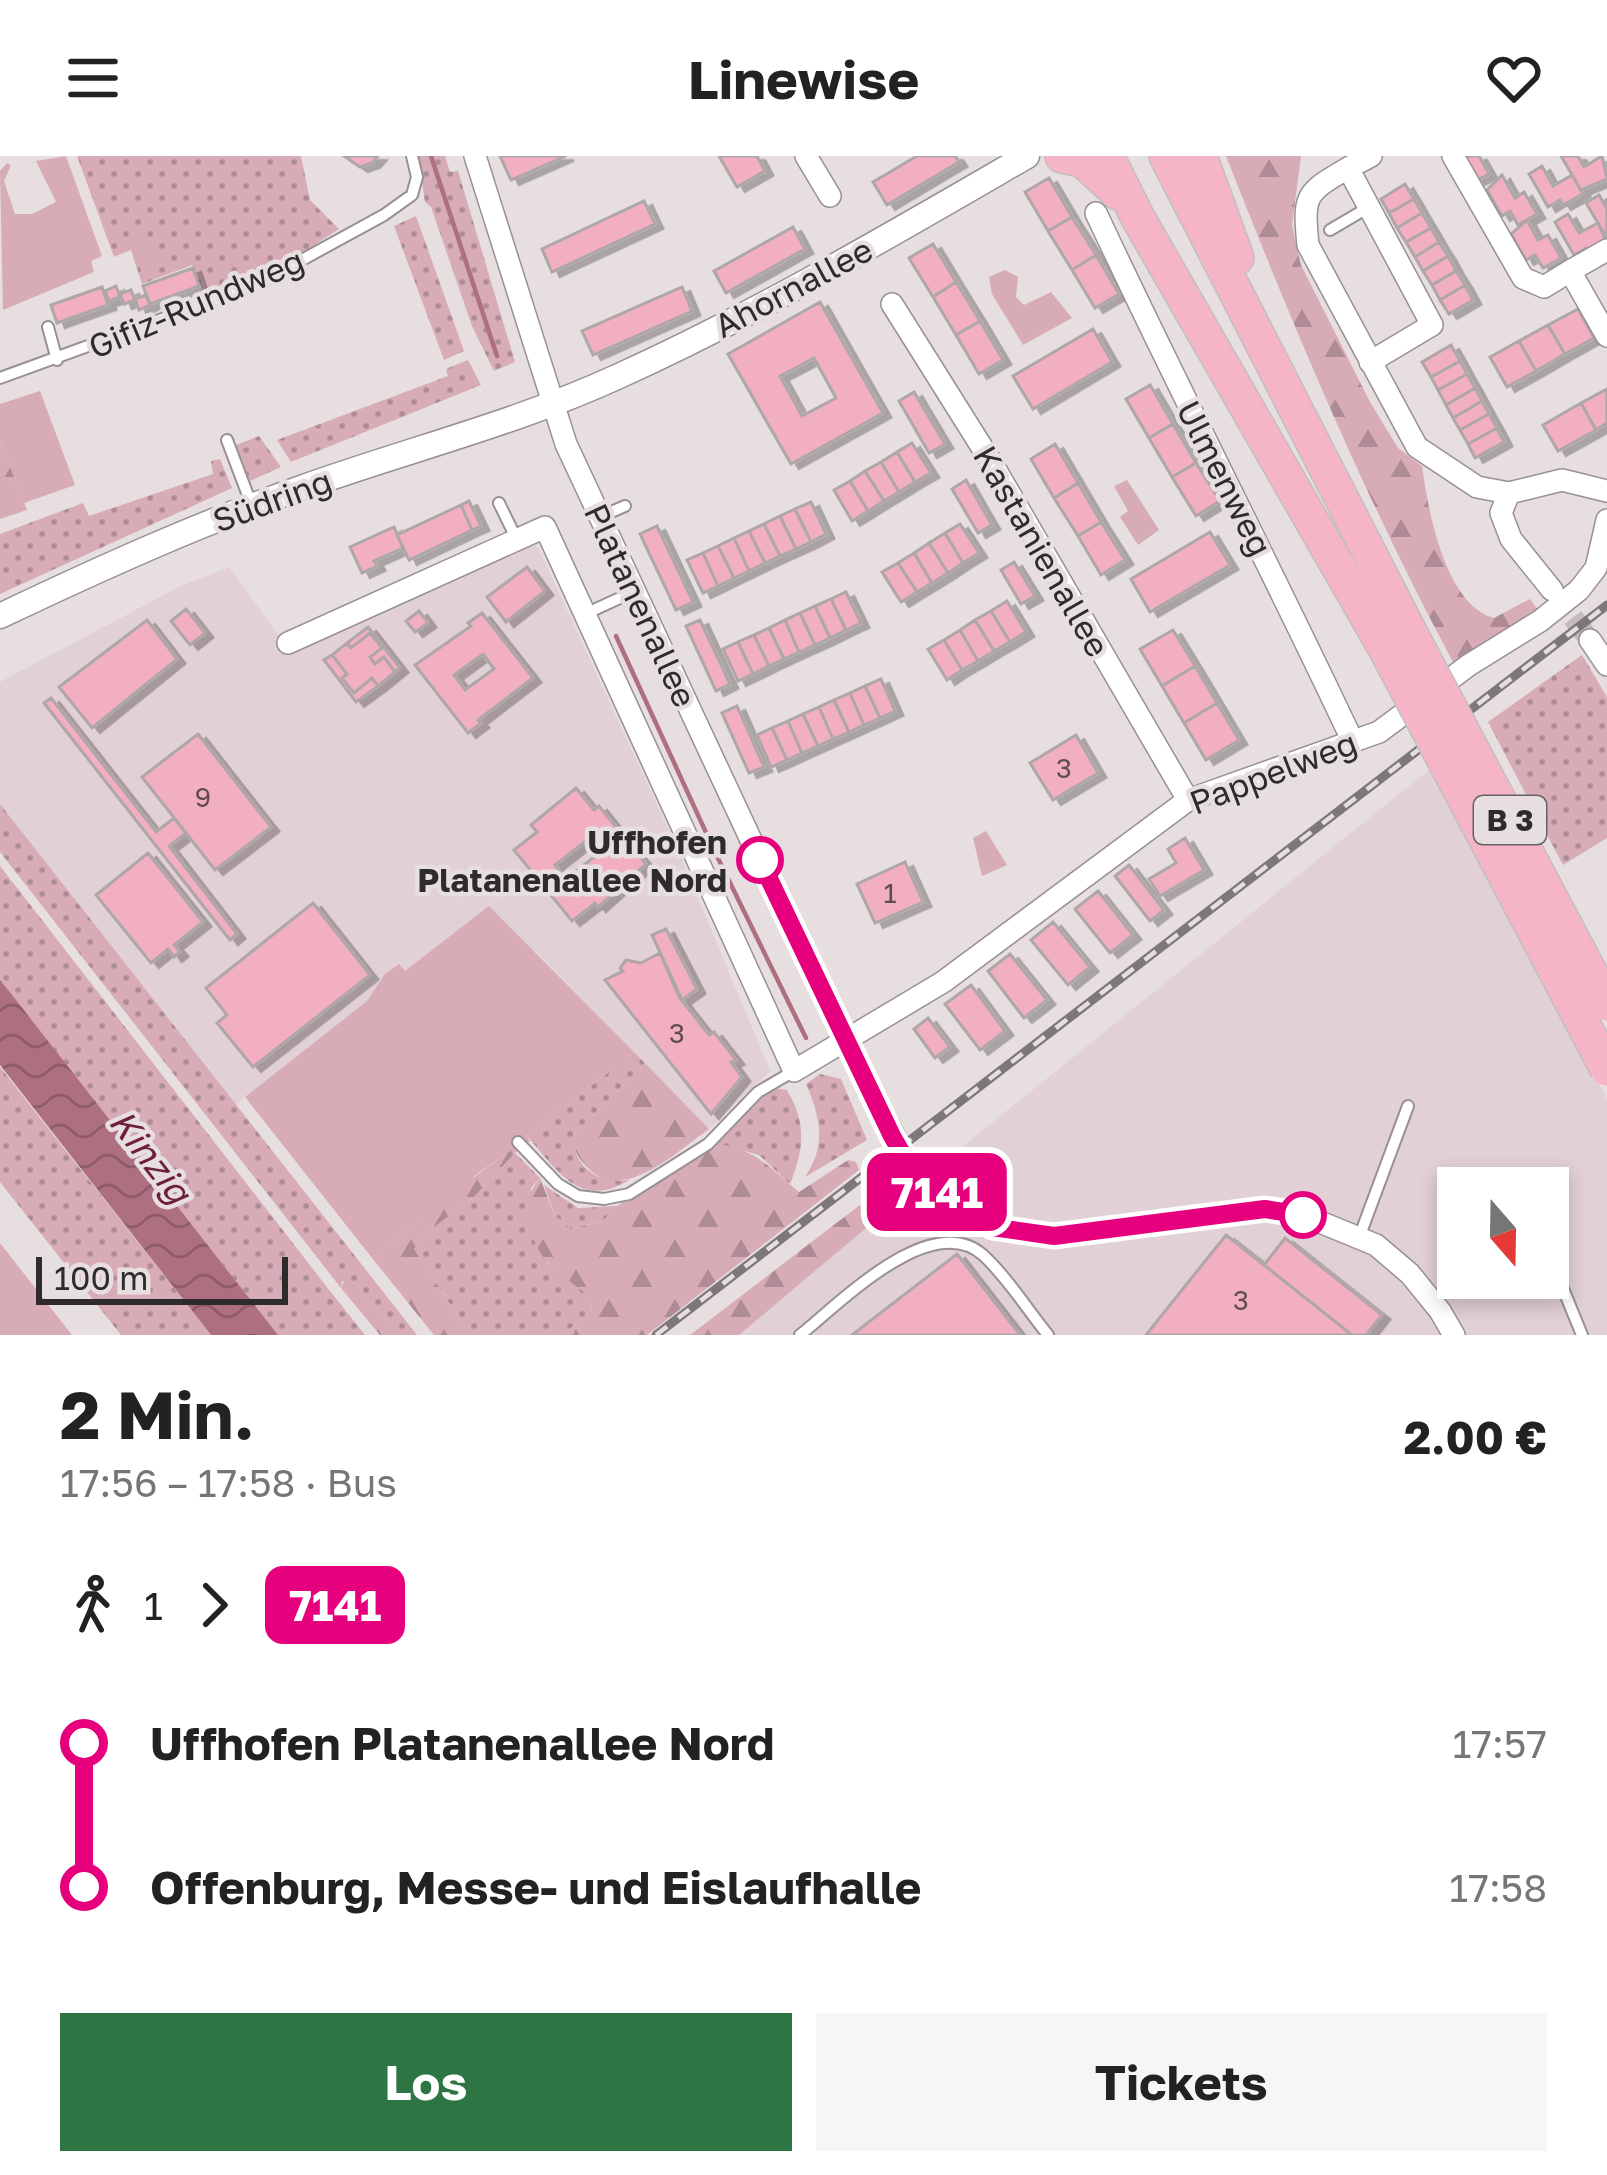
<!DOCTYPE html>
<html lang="de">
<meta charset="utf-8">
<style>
:root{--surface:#fff;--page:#f6f6f6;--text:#222;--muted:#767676;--accent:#2d7643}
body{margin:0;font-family:"Golos Text",sans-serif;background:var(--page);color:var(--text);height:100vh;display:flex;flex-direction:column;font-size:45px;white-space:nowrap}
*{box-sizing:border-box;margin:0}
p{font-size:39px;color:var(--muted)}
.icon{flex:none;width:66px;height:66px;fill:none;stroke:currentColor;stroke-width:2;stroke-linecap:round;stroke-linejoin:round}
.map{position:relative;height:1179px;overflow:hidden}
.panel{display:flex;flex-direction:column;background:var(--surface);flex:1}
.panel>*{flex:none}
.badge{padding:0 24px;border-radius:18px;font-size:42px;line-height:78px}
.needle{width:78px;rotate:160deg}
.fabs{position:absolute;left:1437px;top:1011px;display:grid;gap:24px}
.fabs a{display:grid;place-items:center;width:132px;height:132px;border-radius:0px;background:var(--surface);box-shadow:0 6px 18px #0003;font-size:60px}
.scale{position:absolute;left:36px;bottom:30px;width:252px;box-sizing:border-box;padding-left:12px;border:6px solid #2e2b2c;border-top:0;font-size:33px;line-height:42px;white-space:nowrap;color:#2e2b2c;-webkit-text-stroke:9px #e7dee0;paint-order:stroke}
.map>.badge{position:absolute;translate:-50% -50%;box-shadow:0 0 0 6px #fff}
.legs{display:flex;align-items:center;gap:18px;height:132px;padding:0 60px;font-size:39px}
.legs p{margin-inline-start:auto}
.overview{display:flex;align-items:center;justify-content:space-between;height:204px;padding:0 60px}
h1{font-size:66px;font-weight:700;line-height:90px}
.primary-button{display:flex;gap:24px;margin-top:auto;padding:24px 60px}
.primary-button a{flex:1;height:138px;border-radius:0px;background:var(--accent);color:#fff;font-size:48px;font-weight:700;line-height:138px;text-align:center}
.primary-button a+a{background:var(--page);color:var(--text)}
ul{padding:0 60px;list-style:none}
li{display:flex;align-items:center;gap:42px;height:144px;font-size:45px}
li i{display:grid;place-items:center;width:18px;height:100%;margin:0 15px;background:currentColor}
li i::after{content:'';width:30px;height:30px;margin:-15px;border:9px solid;border-radius:50%;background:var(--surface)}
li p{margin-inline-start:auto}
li:first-child i{background:linear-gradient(#0000 50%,currentColor 0)}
li:last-child i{background:linear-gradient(currentColor 50%,#0000 0)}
header{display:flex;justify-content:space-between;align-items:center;height:156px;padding:0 60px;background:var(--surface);font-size:54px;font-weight:700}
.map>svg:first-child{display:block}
.built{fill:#e1d0d5;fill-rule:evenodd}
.grass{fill:url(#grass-dots)}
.forest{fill:url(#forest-firs)}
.green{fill:#d7acb7}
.water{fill:url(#water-waves)}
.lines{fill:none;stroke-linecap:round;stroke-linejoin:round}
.stream{stroke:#ae6f81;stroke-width:4.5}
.building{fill:#f3afc2;stroke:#afa6a8;stroke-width:3;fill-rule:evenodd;filter:url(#shadow)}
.minor-tunnel{stroke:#c2babc;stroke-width:21;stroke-dasharray:21 10;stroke-linecap:butt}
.service-casing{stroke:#989092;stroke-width:14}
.minor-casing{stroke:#989092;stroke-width:24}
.tertiary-casing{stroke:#989092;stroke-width:27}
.trunk-casing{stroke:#c0bfc0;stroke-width:36}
.service{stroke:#fff;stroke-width:10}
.minor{stroke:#fff;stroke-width:21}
.tertiary{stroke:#fff;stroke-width:24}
.trunk{stroke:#f6b4c7;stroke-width:33}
.rail-casing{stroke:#7d7779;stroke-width:9}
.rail{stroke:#e7dee0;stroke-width:4.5;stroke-dasharray:14;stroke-linecap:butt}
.trunk-bridge-casing{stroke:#c0bfc0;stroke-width:36;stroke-linecap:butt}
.trunk-bridge{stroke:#f6b4c7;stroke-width:33}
.line-1-casing{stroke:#fff;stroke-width:27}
.line-1{stroke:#e6007e;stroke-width:18}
.stop-1-dot{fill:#fff;stroke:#e6007e;stroke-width:6}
.labels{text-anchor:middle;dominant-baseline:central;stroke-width:9;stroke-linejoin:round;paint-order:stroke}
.number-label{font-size:27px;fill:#5f4c52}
.shield{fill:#e7dee0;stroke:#666162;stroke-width:3}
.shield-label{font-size:30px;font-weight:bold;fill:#2e2b2c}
.street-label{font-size:33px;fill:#2e2b2c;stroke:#e7dee0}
.stop-label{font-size:33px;font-weight:bold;fill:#2e2b2c;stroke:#e7dee0;text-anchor:end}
.water-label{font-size:36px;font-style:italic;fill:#6d1f3d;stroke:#e7dee0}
</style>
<header><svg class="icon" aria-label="menu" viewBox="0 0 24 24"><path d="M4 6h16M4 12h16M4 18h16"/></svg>Linewise<svg class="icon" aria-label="heart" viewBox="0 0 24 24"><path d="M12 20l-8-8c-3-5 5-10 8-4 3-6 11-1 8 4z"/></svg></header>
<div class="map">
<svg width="1607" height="1179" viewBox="0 0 1607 1179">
<defs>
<pattern id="grass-dots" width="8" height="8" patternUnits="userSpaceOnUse" patternTransform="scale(3)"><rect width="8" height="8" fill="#d7acb7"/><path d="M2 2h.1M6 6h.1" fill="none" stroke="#af8c95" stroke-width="1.8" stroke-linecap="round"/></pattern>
<pattern id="forest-firs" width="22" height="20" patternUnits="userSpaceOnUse" patternTransform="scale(3)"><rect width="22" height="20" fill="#d7acb7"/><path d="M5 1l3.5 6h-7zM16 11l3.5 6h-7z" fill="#af8c95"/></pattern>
<pattern id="water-waves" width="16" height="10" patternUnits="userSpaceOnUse" patternTransform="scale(3)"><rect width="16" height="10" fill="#ae6f81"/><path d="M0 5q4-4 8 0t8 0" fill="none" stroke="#8e5b6a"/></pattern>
<filter id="shadow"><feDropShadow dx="8" dy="4.5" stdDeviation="0" flood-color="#0004"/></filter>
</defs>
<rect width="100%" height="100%" fill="#e7dee0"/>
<path class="built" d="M530,388L538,391L681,701L770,915L709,973L535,795L404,816L383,827L367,845L235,949L0,648V526L179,431L229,411L292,498Z
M1435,609L1607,943V1179H739L972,983ZM1458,1032H1548V1122H1458Z"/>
<path class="grass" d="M77,0H301L310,44L339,73L297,100L203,137L192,109L142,128L131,94L114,101Z
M418,0H445L450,16L458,15L515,206L494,215L472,170L431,51L425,46Z
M416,60L464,195L444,204L394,70Z
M468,204L481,229L291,306L277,284L448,220L446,213Z
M259,280L281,311L250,325L236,289Z
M220,303L232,332L0,438V378L83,347L89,360L213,318L211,305Z
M1582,499L1607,541V682L1563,709L1488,566Z
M0,648L417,1179H398L356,1127L342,1125L341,1132L0,696Z
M0,710L330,1135L365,1179H278L0,824Z
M634,896L645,907L573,979C573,1012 600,1030 631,1023C580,1055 558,1015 527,980Z
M0,911L211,1179H121L0,1026Z
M820,918L841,923L867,984L805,1021C827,989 820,960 806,928Z
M772,932L787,934C807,968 804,993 790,1028L759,999L715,987Z
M515,997L540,1022L531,1032L547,1107L589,1139L592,1154L563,1179H470L414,1093L433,1072L475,1040Z
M544,1029L578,1052L617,1050L603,1065L571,1073L555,1060Z"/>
<path class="forest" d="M1226,0H1301L1292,69L1301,109L1370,246L1398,292L1422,310C1428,354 1445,449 1494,462L1530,443L1537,453L1454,508C1366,344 1294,173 1226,0Z
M0,284L27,354L0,363Z
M645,907L709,973C679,994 623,1048 589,1013C579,1003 572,993 573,979Z
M715,987C757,994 768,1010 799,1036L848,1004L856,1006L859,1014L647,1179H563L592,1154L589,1140C577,1130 562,1121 551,1110C529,1089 519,1045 540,1022L555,1060L571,1073L603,1065L617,1050Z
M512,993L515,997L475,1040L433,1072L414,1093L470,1179H434L372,1102L457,1033L461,1036L475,1026L473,1022Z
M890,1026L903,1041L739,1179H690Z
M345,1123L356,1127L398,1179H380L341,1132Z"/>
<path class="green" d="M66,0L102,100L91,105L94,116L3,154L0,15L7,7L11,9L4,25L15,58H32L56,46L36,5Z
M145,71L158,106L141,112L128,77Z
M1005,114L1018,121L1016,141L1024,149L1051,136L1072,162L1023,189L992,138L989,121Z
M40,235L75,329L24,347L0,284V248Z
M1127,324L1159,374L1138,389L1120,361L1128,355L1114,330Z
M986,675L1007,709L982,720L973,682Z
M489,750L634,896L527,980L530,985L515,997L511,994L473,1021L476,1026L461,1037L457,1034L372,1102L245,941L367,845L385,818L399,808L405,815Z
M0,1087L72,1179H0Z"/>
<path class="water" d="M0,824L9,835L278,1179H211L0,909Z"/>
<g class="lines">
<path class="stream" d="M431,0L497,200
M616,480L714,694L806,882"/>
</g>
<path class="building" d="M344,0H378L372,7L360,11Z
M500,0H566L511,24Z
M719,0H757L765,15L737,31Z
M917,0H955L959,6L887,49L873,26Z
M1464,0H1479L1489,18L1477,24Z
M1561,0H1578L1584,11L1602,0L1607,23L1581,34Z
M1542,10L1553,30L1572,19L1583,38L1563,49L1560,44L1548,51L1529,18Z
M1502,19L1515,42L1524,36L1537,58L1518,69L1510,55L1502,60L1487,34Z
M1049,22L1072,61L1048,75L1025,36Z
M1405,28L1414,43L1389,57L1381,43Z
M1599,39L1607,53V82L1586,47Z
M1414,43L1422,57L1397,72L1389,57Z
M644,45L655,68L552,116L542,93Z
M1422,57L1431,72L1406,86L1397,72Z
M1568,58L1579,77L1598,67L1607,87L1589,97L1586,92L1574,99L1555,66Z
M1072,61L1096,99L1072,114L1048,75Z
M1527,64L1538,84L1548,79L1561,102L1543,112L1535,99L1526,104L1511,78Z
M793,71L805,93L726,137L714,115Z
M1431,72L1439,86L1415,101L1406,86Z
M1439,86L1448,100L1423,115L1415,101Z
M933,88L956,126L933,141L909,102Z
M1096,99L1119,138L1095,152L1072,114Z
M1448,100L1456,115L1432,129L1423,115Z
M193,112L199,130L150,148L143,130Z
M1456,115L1465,129L1440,144L1432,129Z
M956,126L980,165L956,179L933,141Z
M1465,129L1473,144L1449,158L1440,144Z
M116,130L120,141L109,145L105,135Z
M102,131L108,149L57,167L51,149Z
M682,131L692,155L593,199L582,175Z
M131,134L135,144L124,148L120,138Z
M146,139L150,149L139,154L135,143Z
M820,146L883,257L791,308L728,198ZM814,202L836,242L802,260L780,220Z
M1578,153L1594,182L1565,198L1548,169Z
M980,165L1003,204L979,218L956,179Z
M1548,169L1565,198L1536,215L1519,185Z
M1093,173L1112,206L1033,253L1013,220Z
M1519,185L1536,215L1507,231L1490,201Z
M1451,189L1460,205L1431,221L1422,206Z
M1460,205L1467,218L1438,234L1431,221Z
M1467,218L1475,232L1446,249L1438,234Z
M1150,229L1173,268L1149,282L1126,243Z
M1475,232L1482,245L1453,262L1446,249Z
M1607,233V267L1596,274L1581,247Z
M914,236L945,288L929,297L899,245Z
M1482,245L1489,258L1460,274L1453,262Z
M1581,247L1596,274L1558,295L1543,269Z
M1489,258L1497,272L1468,288L1460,274Z
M1173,268L1196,307L1172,321L1149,282Z
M1497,272L1504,286L1475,302L1468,288Z
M912,287L931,317L915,326L897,296Z
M1055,288L1078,327L1054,342L1031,303Z
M897,296L915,326L899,336L881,306Z
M881,306L899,336L884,345L865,315Z
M1196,307L1220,345L1196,360L1172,321Z
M865,315L884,345L868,355L850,325Z
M966,324L992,369L978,377L952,333Z
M850,325L868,355L852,365L834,334Z
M1078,327L1101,366L1078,380L1054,342Z
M469,345L481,370L472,374L461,349Z
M811,346L826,378L811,386L795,353Z
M461,349L472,374L409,404L397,379Z
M795,353L811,386L796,393L780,360Z
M780,360L796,393L780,400L764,368Z
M1101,366L1125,404L1101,419L1078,380Z
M764,368L780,400L765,407L749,375Z
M960,368L979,397L963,407L945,377Z
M657,370L693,446L676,454L640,378Z
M394,371L403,392L374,405L377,410L362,417L350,391Z
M749,375L765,407L749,415L734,382Z
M1210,376L1230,409L1150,456L1131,423Z
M945,377L963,407L948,417L929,387Z
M734,382L749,415L734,422L718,390Z
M929,387L948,417L932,427L914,397Z
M718,390L734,422L718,430L703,397Z
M703,397L718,430L703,437L687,404Z
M914,397L932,427L917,436L898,407Z
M1014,406L1035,440L1021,448L1001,414Z
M898,407L917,436L901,446L882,416Z
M527,411L545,435L506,466L487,441Z
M846,436L861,467L846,474L831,443Z
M831,443L846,474L830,482L815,450Z
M1007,445L1026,476L1010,486L991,455Z
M815,450L830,482L815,489L800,457Z
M186,453L205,477L190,489L171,465Z
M419,455L428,467L415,476L406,465Z
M991,455L1010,486L994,495L975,464Z
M482,457L533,522L478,564L481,567L468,577L415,509L471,470L468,467ZM483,498L494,513L465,534L454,519Z
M800,457L815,489L799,496L785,464Z
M147,464L177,503L92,572L59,531Z
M700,464L730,528L716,535L686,470Z
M785,464L799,496L784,503L769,472Z
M975,464L994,495L978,505L960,474Z
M368,471L400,512L395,516L384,501L375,508L370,501L382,492L370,477L351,492L347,487Z
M769,472L784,503L769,510L754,479Z
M960,474L978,505L962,514L944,484Z
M1173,474L1195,510L1162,530L1140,493Z
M370,477L382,492L370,501L375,508L384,501L395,516L378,530L372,522L354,537L342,522L347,518L332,499L347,487L351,492Z
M754,479L769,510L753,518L738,486Z
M944,484L962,514L947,524L928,493Z
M738,486L753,518L738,525L723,493Z
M332,499L347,518L342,522L354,537L372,522L378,530L356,546L324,504Z
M1195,510L1217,547L1184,567L1162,530Z
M881,523L895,555L880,562L865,530Z
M865,530L880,562L864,569L850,537Z
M850,537L864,569L849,576L834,544Z
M51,542L156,676L174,662L186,677L169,690L237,778L230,784L44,547Z
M834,544L849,576L833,583L819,551Z
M1217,547L1239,584L1206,604L1184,567Z
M737,550L764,611L749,617L722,557Z
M819,551L833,583L818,590L803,558Z
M803,558L818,590L802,597L788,565Z
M788,565L802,597L787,604L772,572Z
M772,572L787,604L771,611L757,579Z
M198,578L271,671L215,714L142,621Z
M1076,579L1098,617L1053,644L1030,607Z
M576,632L594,654L599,650L646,708L598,751L595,747L572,765L514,694L537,676L531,669ZM587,684L598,698L566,723L555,709Z
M1185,682L1204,714L1160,740L1149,723L1176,707L1168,693Z
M148,697L203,766L174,789L180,796L174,801L168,793L151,807L96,739Z
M905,706L923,746L875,767L857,728Z
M1129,709L1164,754L1150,765L1115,720Z
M1098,735L1133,779L1110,797L1075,753Z
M313,747L370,819L253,911L217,867L227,859L206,832Z
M1053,766L1090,811L1068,829L1031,784Z
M666,773L697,833L682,844L652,779Z
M660,797L679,841L709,879L714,876L736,904L731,906L742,921L711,958L605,824L623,815L620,812L626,804L641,807Z
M1010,798L1047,844L1024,862L988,815Z
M971,829L1005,875L980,894L945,848Z
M928,862L950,891L935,902L914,873Z
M1226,1079L1264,1109L1352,1179H1146Z
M1285,1082L1382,1159L1366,1179H1352L1264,1109Z
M957,1098L1020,1179H852Z"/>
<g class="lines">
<path class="minor-tunnel" d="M1554,437L1590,484"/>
<g class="service-casing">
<path id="service" d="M1330,74L1369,51
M48,171L57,204
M0,222L258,128L384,59L412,39L417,21L412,0
M227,284L252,350
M499,347L516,382
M602,360L625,350
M585,458L635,435
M518,986L558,1028L578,1040L604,1043L629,1038L708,988L758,936L794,915
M1360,1079L1408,950
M1548,1096L1582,1179
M800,1179C839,1148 931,1053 983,1099C1007,1121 1027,1153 1048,1179"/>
</g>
<g class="minor-casing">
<path id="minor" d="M475,0L566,288L844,883L915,1020L992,1071L1055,1080L1265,1053L1303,1059L1376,1089L1410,1118L1440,1155L1454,1179
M806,0L830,40
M1453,0L1523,122L1544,131L1570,115L1607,180
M1348,12C1305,37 1303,39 1308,89L1417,291L1477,331L1509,337L1562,324L1607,335
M1096,57C1179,235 1270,409 1353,586
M1570,115L1607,94
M892,148L990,304L1188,644
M1370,206L1432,169L1348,12L1371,0
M1509,337L1501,357L1511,383L1552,434
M1590,484L1607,509
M288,487L545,371L794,915L943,826L1188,644L1379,576L1469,509L1540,465L1579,434L1596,412L1607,364"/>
</g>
<g class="tertiary-casing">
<path id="tertiary" d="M0,460C99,413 198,368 301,332C407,294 517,267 619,220C760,156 894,77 1027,0"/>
</g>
<g class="trunk-casing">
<path id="trunk" d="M1062,0L1082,4L1118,37
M1107,0L1138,62L1386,494
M1166,0L1412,480
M1200,0L1237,102"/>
</g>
<use href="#service" class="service"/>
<use href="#minor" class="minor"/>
<use href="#tertiary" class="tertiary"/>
<use href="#trunk" class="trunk"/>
<g class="rail-casing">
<path id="rail" d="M656,1179L1607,449"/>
</g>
<use href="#rail" class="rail"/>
<g class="trunk-bridge-casing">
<path id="trunk-bridge" d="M1412,480L1607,848
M1386,494L1607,913"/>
</g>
<use href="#trunk-bridge" class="trunk-bridge"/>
</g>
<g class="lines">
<g class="line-1-casing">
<path id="line-1" d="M760,704L892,980L915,1020L992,1071L1054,1080L1265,1053L1303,1059"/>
</g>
<use href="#line-1" class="line-1"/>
</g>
<g class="stop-1-dot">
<circle cx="760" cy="704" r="21"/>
<circle cx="1303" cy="1059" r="21"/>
</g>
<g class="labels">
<g class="number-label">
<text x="1064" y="612">3</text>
<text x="203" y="641">9</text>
<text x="890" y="737">1</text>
<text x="677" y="877">3</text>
<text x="1241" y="1144">3</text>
</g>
<rect class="shield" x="1474" y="640" width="72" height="48" rx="9"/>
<g class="shield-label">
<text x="1510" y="664">B 3</text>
</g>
<g class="street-label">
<text transform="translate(793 131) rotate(-28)">Ahornallee</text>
<text transform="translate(196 147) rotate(-23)">Gifiz-Rundweg</text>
<text transform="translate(1225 322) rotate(63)">Ulmenweg</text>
<text transform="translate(272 344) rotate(-20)">Südring</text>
<text transform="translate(1042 395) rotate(60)">Kastanienallee</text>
<text transform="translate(641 449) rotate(65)">Platanenallee</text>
<text transform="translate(1273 616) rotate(-21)">Pappelweg</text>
</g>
<g class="stop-label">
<text x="727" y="685">Uffhofen<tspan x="727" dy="38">Platanenallee Nord</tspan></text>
</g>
<g class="water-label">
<text transform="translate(151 1000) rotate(52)">Kinzig</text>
</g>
</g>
</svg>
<div class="fabs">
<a><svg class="needle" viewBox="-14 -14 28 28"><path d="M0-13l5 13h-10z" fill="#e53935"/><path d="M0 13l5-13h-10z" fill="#767676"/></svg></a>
</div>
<div class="scale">100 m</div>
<b class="badge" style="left:937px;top:1036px;background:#e6007e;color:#fff">7141</b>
</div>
<section class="panel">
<div class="overview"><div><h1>2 Min.</h1><p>17:56 – 17:58 · Bus</p></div><b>2.00 €</b></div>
<div class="legs"><svg class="icon" aria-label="walk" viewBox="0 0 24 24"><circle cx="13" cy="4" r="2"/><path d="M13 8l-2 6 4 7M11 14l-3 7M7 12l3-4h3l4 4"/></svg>1<svg class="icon" aria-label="forward" viewBox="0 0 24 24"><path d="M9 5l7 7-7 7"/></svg><b class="badge" style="background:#e6007e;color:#fff">7141</b></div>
<ul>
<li><i style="color:#e6007e"></i><b>Uffhofen Platanenallee Nord</b><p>17:57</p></li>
<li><i style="color:#e6007e"></i><b>Offenburg, Messe- und Eislaufhalle</b><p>17:58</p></li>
</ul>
<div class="primary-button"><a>Los</a><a>Tickets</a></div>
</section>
